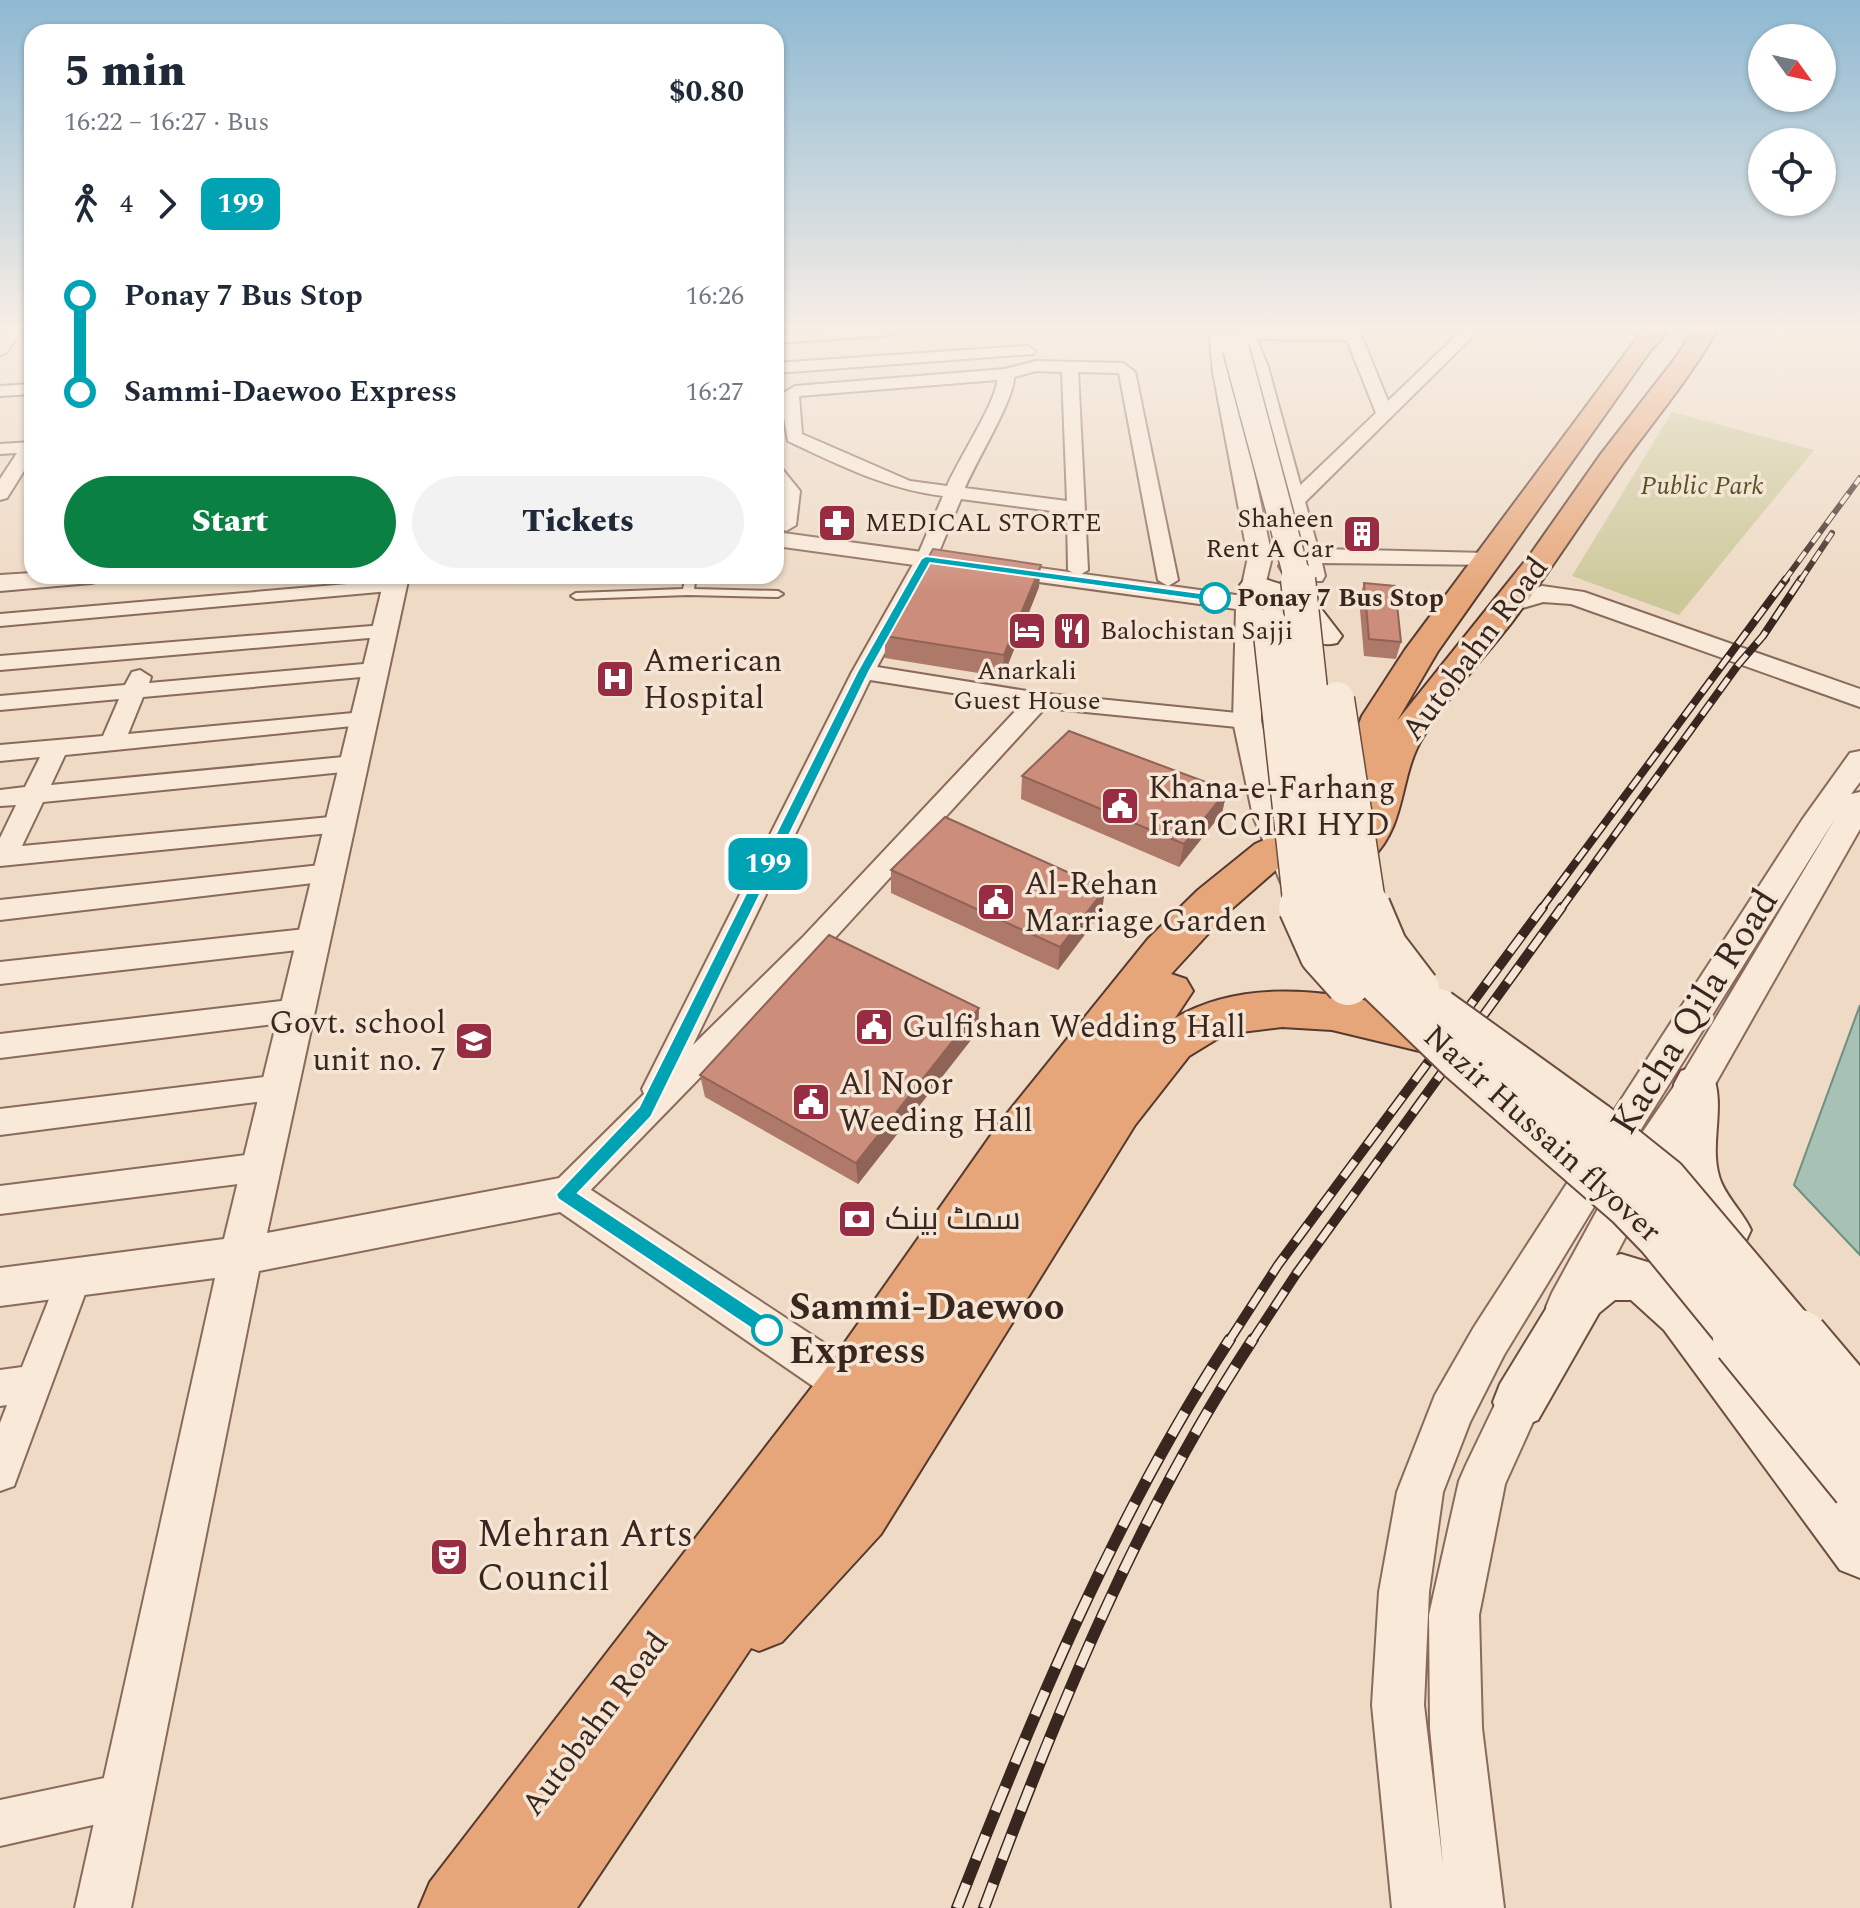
<!DOCTYPE html>
<meta charset="utf-8">
<style>
:root{--surface:#fff;--page:#f2f2f3;--text:#1f2937;--muted:#747a83;--accent:#0b8043}
body{margin:0;font-family:Spectral,Cairo,serif;background:var(--page);color:var(--text);height:100vh;display:flex;flex-direction:column;font-size:30px;white-space:nowrap}
*{box-sizing:border-box;margin:0}
p{font-size:26px;color:var(--muted)}
.icon{flex:none;width:44px;height:44px;fill:none;stroke:currentColor;stroke-width:2;stroke-linecap:round;stroke-linejoin:round}
.map{position:relative;flex:1;overflow:hidden}
.drawer{position:absolute;left:24px;top:24px;width:760px;height:560px;display:flex;flex-direction:column;background:var(--surface);border-radius:24px;box-shadow:0 2px 6px #0004}
.drawer>*{flex:none}
.badge{padding:0 16px;border-radius:12px;font-size:28px;line-height:52px}
.needle{width:52px;rotate:123deg}
.buttons{position:absolute;left:1748px;top:24px;display:grid;gap:16px}
.buttons a{display:grid;place-items:center;width:88px;height:88px;border-radius:50%;background:var(--surface);box-shadow:0 2px 6px #0004;font-size:40px}
.map>.badge{position:absolute;translate:-50% -50%;box-shadow:0 0 0 4px #fff}
.legs{display:flex;align-items:center;gap:12px;height:88px;padding:0 40px;font-size:26px}
.legs p{margin-inline-start:auto}
.headline{display:flex;align-items:center;justify-content:space-between;height:136px;padding:0 40px}
h1{font-size:44px;font-weight:800;line-height:60px}
.primary-button{display:flex;gap:16px;margin-top:auto;padding:16px 40px}
.primary-button a{flex:1;height:92px;border-radius:48px;background:var(--accent);color:#fff;font-size:32px;font-weight:800;line-height:92px;text-align:center}
.primary-button a+a{background:var(--page);color:var(--text)}
ul{padding:0 40px;list-style:none}
li{display:flex;align-items:center;gap:28px;height:96px;font-size:30px}
li i{display:grid;place-items:center;width:12px;height:100%;margin:0 10px;background:currentColor}
li i::after{content:'';width:20px;height:20px;margin:-10px;border:6px solid;border-radius:50%;background:var(--surface)}
li p{margin-inline-start:auto}
li:first-child i{background:linear-gradient(#0000 50%,currentColor 0)}
li:last-child i{background:linear-gradient(currentColor 50%,#0000 0)}
.map>svg:first-child{display:block}
.green{fill:#ccc899}
.water{fill:#a7c1b4;stroke:#6d9080;stroke-width:2}
.lines{fill:none;stroke-linecap:round;stroke-linejoin:round}
.service-casing{stroke:#896a5b;stroke-width:4}
.minor-casing{stroke:#896a5b;stroke-width:4}
.tertiary-casing{stroke:#896a5b;stroke-width:4}
.secondary-casing{stroke:#6b4c3e;stroke-width:4}
.trunk-casing{stroke:#573a2f;stroke-width:4}
.service{fill:#f9e9d8;fill-rule:evenodd}
.minor{fill:#f9e9d8;fill-rule:evenodd}
.tertiary{fill:#f9e9d8;fill-rule:evenodd}
.secondary{fill:#f9e9d8;fill-rule:evenodd}
.trunk{fill:#e6a67a;fill-rule:evenodd}
.rail-far3-casing{stroke:#39261f;stroke-width:6}
.rail-far2-casing{stroke:#39261f;stroke-width:8}
.rail-far1-casing{stroke:#39261f;stroke-width:10}
.rail-casing{stroke:#39261f;stroke-width:12}
.rail-far3{stroke:#f5e5d5;stroke-width:4;stroke-dasharray:12;stroke-linecap:butt}
.rail-far2{stroke:#f5e5d5;stroke-width:5;stroke-dasharray:15;stroke-linecap:butt}
.rail-far1{stroke:#f5e5d5;stroke-width:7;stroke-dasharray:20;stroke-linecap:butt}
.rail{stroke:#f5e5d5;stroke-width:9;stroke-dasharray:26;stroke-linecap:butt}
.secondary-bridge-far3-casing{stroke:#6b4c3e;stroke-width:29;stroke-linecap:butt}
.secondary-bridge-far2-casing{stroke:#6b4c3e;stroke-width:37;stroke-linecap:butt}
.secondary-bridge-far1-casing{stroke:#6b4c3e;stroke-width:48;stroke-linecap:butt}
.secondary-bridge-casing{stroke:#6b4c3e;stroke-width:62;stroke-linecap:butt}
.secondary-bridge-far3{stroke:#f9e9d8;stroke-width:26}
.secondary-bridge-far2{stroke:#f9e9d8;stroke-width:34}
.secondary-bridge-far1{stroke:#f9e9d8;stroke-width:44}
.secondary-bridge{stroke:#f9e9d8;stroke-width:58}
.wall{fill:#af796a}
.shaded-wall{fill:#8f6356}
.building{fill:#cc8d7b;stroke:#8f6356;stroke-width:2}
.line-1{fill:#00a3b4;stroke:#fff;stroke-width:2}
.stop-1-dot{fill:#fff;stroke:#00a3b4;stroke-width:4}
.labels{text-anchor:middle;dominant-baseline:central;stroke-width:7;stroke-linejoin:round;paint-order:stroke}
.far-park-label{font-size:26px;font-style:italic;fill:#535526;stroke:#f5e5d5}
.far-poi-label{font-size:26px;fill:#39261f;stroke:#f5e5d5;text-anchor:start}
.far-stop-label{font-size:26px;font-weight:bold;fill:#39261f;stroke:#f5e5d5;text-anchor:start}
.street-label{font-size:32px;fill:#39261f;stroke:#f5e5d5}
.poi-label{font-size:32px;fill:#39261f;stroke:#f5e5d5;text-anchor:start}
.near-street-label{font-size:38px;fill:#39261f;stroke:#f5e5d5}
.near-stop-label{font-size:38px;font-weight:bold;fill:#39261f;stroke:#f5e5d5;text-anchor:start}
.near-poi-label{font-size:38px;fill:#39261f;stroke:#f5e5d5;text-anchor:start}
</style>
<div class="map">
<svg width="1860" height="1908" viewBox="0 0 1860 1908">
<rect width="100%" height="100%" fill="#eedac5"/>
<path class="green" d="M1672,412L1814,450L1679,615L1572,576Z"/>
<path class="water" d="M1860,1005V1255L1794,1185Z"/>
<g class="lines">
<g class="service-casing">
<path id="service" d="M686,576H696L694,589L778,591L783,594L778,597L688,595L576,599L571,596L576,593L683,589Z"/>
</g>
<g class="minor-casing">
<path id="minor" d="M6,330H22L6,353L0,355V339Z
M823,330H901L893,335L776,343V333Z
M1242,330H1359L1388,401L1462,330H1479L1301,506L1294,508L1284,502L1287,498L1376,413L1347,340L1245,339L1237,334Z
M1027,346L1035,351L1033,354L776,373V363Z
M1036,361L1123,363L1135,372L1178,580L1168,586L1158,580L1119,373L1078,372L1088,570L1078,576L1068,570L1067,513L961,499L936,559L877,667L1039,693L1247,714L1255,716L1259,721L1255,726L1247,728L1045,708L822,952L577,1204L565,1208L553,1204L549,1194L553,1184L644,1094L642,1089L852,672L916,559L943,496C886,489 839,465 788,441L780,395L795,386L1005,369ZM1036,371L1062,372L1067,501L965,488C975,463 1015,398 1014,377ZM997,380C998,399 957,462 947,486L910,481L802,434L799,396ZM870,680L1022,704L802,938L693,1045Z
M32,384V394L0,396V386Z
M32,442V458L7,498L0,500V479L17,453L0,454V444Z
M776,468L783,470L800,491L796,525L786,531L776,525L781,492L776,485Z
M394,580L401,582L404,586L401,590L0,626V614Z
M384,625L395,631L392,636L0,670V656Z
M375,663L386,670L383,675L143,697L128,734L364,712L372,714L376,719L372,724L65,755L51,785L354,756L363,758L366,764L363,770L43,802L22,846L341,816L350,819L354,825L350,831L0,866V838L16,805L0,806V790L25,787L40,757L0,761V745L103,736L119,699L0,710V696L125,685L132,672L140,670L151,677L149,683Z
M330,864L339,866L343,873L339,880L0,920V900Z
M315,928L325,931L329,938L325,945L315,948L0,984V962Z
M298,999L308,1002L313,1010L308,1018L298,1021L0,1058V1034Z
M280,1075L291,1078L295,1087L291,1096L280,1099L0,1135V1109Z
M262,1153L273,1157L278,1167L273,1177L262,1181L0,1214V1186Z
M75,1259L87,1264L92,1275L14,1486L0,1491V1423L7,1405L0,1406V1370L22,1367L63,1264Z
M128,1773L144,1779L150,1795L144,1811L128,1817L0,1846V1800Z"/>
</g>
<g class="tertiary-casing">
<path id="tertiary" d="M1209,330H1228L1233,372L1272,557L1264,590H1246L1242,585L1248,557L1213,372Z
M1234,330H1253L1268,367L1318,549L1487,553L1496,555L1499,560L1496,565L1322,563L1325,576L1322,581H1304L1299,571H1282L1279,566L1295,554L1248,367Z
M776,532L1258,598L1262,603L1261,721L1283,816L1308,875L1303,883L1292,886L1281,883L1253,816L1233,721L1236,609L776,546Z
M32,573V576H103L100,581L91,583L0,591V575Z
M385,576H409L267,1233L565,1177L579,1182L865,1370L871,1385L865,1400L849,1406L833,1400L560,1212L259,1271L131,1908H75L215,1278L0,1306V1268L224,1239Z
M1542,586L1584,592L1860,689V707L1571,604L1543,602L1509,612L1500,609L1496,604L1500,599Z
M1860,751V782L1851,794L1860,792V829L1709,1095L1657,1176L1582,1321L1567,1327L1552,1321L1546,1307L1552,1293L1629,1152L1683,1073L1836,817L1646,1121L1504,1355L1470,1422L1443,1492L1429,1592L1424,1705L1443,1865L1430,1728L1429,1615L1459,1481L1466,1465L1513,1367L1529,1361L1545,1367L1551,1382L1505,1484L1479,1615L1482,1728L1504,1908H1392L1372,1705L1379,1592L1397,1492L1435,1395L1474,1327L1802,820L1850,753Z"/>
</g>
<g class="secondary-casing">
<path id="secondary" d="M1214,330H1236L1247,349L1244,354H1228Z
M1255,576L1309,593L1342,636L1337,643C1302,651 1308,618 1286,605C1272,596 1250,599 1240,585L1245,579Z
M1696,1066L1711,1071C1727,1103 1709,1142 1719,1176C1724,1195 1743,1212 1751,1230L1744,1245L1727,1251L1710,1245L1674,1184L1670,1155L1674,1084L1681,1071Z
M1621,1254L1664,1267L1700,1296L1860,1504V1578L1840,1570L1664,1330L1631,1300H1615L1599,1313L1538,1420L1519,1428L1500,1420L1493,1402L1500,1384L1563,1281L1591,1263Z"/>
</g>
<g class="trunk-casing">
<path id="trunk" d="M1643,330H1669L1650,351L1438,651L1397,721L1530,555L1601,454L1677,356L1693,330H1717C1690,378 1655,419 1623,463C1585,516 1551,570 1512,622C1483,659 1448,696 1423,737C1399,775 1407,825 1372,858C1358,871 1329,877 1310,872L1304,862C1320,836 1350,849 1359,811L1328,844L1283,864L1228,912L1171,974L1186,979L1193,991L1175,1018C1256,971 1364,995 1448,1023L1455,1036L1448,1049L1432,1054L1332,1030L1282,1027L1225,1034L1189,1056L1135,1125L881,1534L782,1642L759,1651L751,1648L577,1908H419L430,1882L829,1365L1001,1121L1148,939L1198,890L1255,844L1300,824L1334,790L1362,716L1405,650Z"/>
</g>
<use href="#service" class="service"/>
<use href="#minor" class="minor"/>
<use href="#tertiary" class="tertiary"/>
<use href="#secondary" class="secondary"/>
<use href="#trunk" class="trunk"/>
<g class="rail-far3-casing">
<path id="rail-far3" d="M1784,581L1860,478
M1800,581L1832,533"/>
</g>
<g class="rail-far2-casing">
<path id="rail-far2" d="M1541,909L1786,579
M1561,909L1738,665L1763,636L1801,579"/>
</g>
<g class="rail-far1-casing">
<path id="rail-far1" d="M1229,1341L1278,1265L1543,907
M1252,1341L1296,1274L1562,907"/>
</g>
<g class="rail-casing">
<path id="rail" d="M957,1908C1034,1711 1114,1517 1230,1339
M984,1908C1057,1711 1137,1515 1253,1339"/>
</g>
<use href="#rail-far3" class="rail-far3"/>
<use href="#rail-far2" class="rail-far2"/>
<use href="#rail-far1" class="rail-far1"/>
<use href="#rail" class="rail"/>
<g class="secondary-bridge-far3-casing">
<path id="secondary-bridge-far3" d="M1236,349L1298,581"/>
</g>
<g class="secondary-bridge-far2-casing">
<path id="secondary-bridge-far2" d="M1298,579L1334,909
M1270,625L1301,909
M1337,699L1369,909"/>
</g>
<g class="secondary-bridge-far1-casing">
<path id="secondary-bridge-far1" d="M1301,907L1322,954L1348,983
M1334,907L1344,939L1368,970L1461,1060L1629,1206L1660,1238L1744,1341
M1368,907L1385,947L1417,989
M1438,1011L1595,1124L1665,1180L1801,1341"/>
</g>
<g class="secondary-bridge-casing">
<path id="secondary-bridge" d="M1742,1339L1860,1484
M1799,1339L1860,1411"/>
</g>
<use href="#secondary-bridge-far3" class="secondary-bridge-far3"/>
<use href="#secondary-bridge-far2" class="secondary-bridge-far2"/>
<use href="#secondary-bridge-far1" class="secondary-bridge-far1"/>
<use href="#secondary-bridge" class="secondary-bridge"/>
</g>
<path class="wall" d="M1364,583L1401,642L1396,659L1364,656L1359,599Z
M1039,587L1003,677L885,658V636Z
M1022,776L1227,790L1222,813L1179,867L1021,799Z
M891,870L1102,912L1058,970L891,893Z
M979,1008L978,1031L858,1184L705,1097L700,1075Z"/>
<path class="shaded-wall" d="M1041,565L1039,587L1003,677L1004,655Z
M1227,790L1222,813L1179,867L1184,844Z
M1105,889L1102,912L1058,970L1060,947Z
M979,1008L978,1031L858,1184L856,1163Z"/>
<path class="building" d="M933,549L1041,565L1004,655L885,636Z
M1364,583L1395,586L1401,642L1369,639Z
M1069,731L1227,790L1184,844L1022,776Z
M945,817L1105,889L1060,947L891,870Z
M829,935L979,1008L856,1163L700,1075Z"/>
<linearGradient id="sky" x2="0" y2="1"><stop stop-color="#8eb9d3"/><stop offset="0.55" stop-color="#f7eee5"/><stop offset="1" stop-color="#f7eee5" stop-opacity="0"/></linearGradient>
<rect width="1860" height="597" fill="url(#sky)"/>
<path class="line-1" d="M926,556L1215,595L1221,598L1215,602L930,563L869,672L651,1117L578,1193L774,1323L777,1330L774,1336L767,1339L558,1199L556,1194L639,1107L857,672L921,559Z"/>
<defs>
<g id="pharmacy-square" transform="scale(2)"><rect x="-9" y="-9" width="18" height="18" rx="4" fill="#972c42" stroke="#f5e5d5"/><path d="M-2-6h4v4h4v4h-4v4h-4v-4h-4v-4h4Z" fill="#fff"/></g>
<g id="building-square" transform="scale(2)"><rect x="-9" y="-9" width="18" height="18" rx="4" fill="#972c42" stroke="#f5e5d5"/><path d="M-4-6H4V6H1V3H-1V6H-4ZM-2.5-4.3h1.7v1.8h-1.7ZM.8-4.3h1.7v1.8H.8ZM-2.5-1h1.7V.8h-1.7ZM.8-1h1.7V.8H.8Z" fill="#fff"/></g>
<g id="hotel-square" transform="scale(2)"><rect x="-9" y="-9" width="18" height="18" rx="4" fill="#972c42" stroke="#f5e5d5"/><path d="M-6-4.5h1.5V1H6V5H4.5V3h-9V5H-6ZM-4 0a1.8 1.8 0 1 1 3.6 0ZM.5 0V-2.5h3Q6-2.5 6 0Z" fill="#fff"/></g>
<g id="restaurant-square" transform="scale(2)"><rect x="-9" y="-9" width="18" height="18" rx="4" fill="#972c42" stroke="#f5e5d5"/><path d="M-5-6h1v4h1v-4h1v4h1v-4h1v5L-1.5 .5V6h-2V.5L-5-1ZM5-6V6H3V1.5H1.5Q1.5-4 5-6Z" fill="#fff"/></g>
<g id="hospital-square" transform="scale(2)"><rect x="-9" y="-9" width="18" height="18" rx="4" fill="#972c42" stroke="#f5e5d5"/><path d="M-5-5h3v3.5h4V-5h3V5h-3V1.5h-4V5h-3Z" fill="#fff"/></g>
<g id="civic-square" transform="scale(2)"><rect x="-9" y="-9" width="18" height="18" rx="4" fill="#972c42" stroke="#f5e5d5"/><path d="M-.6-6.5H3V-4.5H.6V-3L4-1V1h2V6H-6V1h2V-1L-.6-3ZM-1.2 2.5V6h2.4V2.5Z" fill="#fff"/></g>
<g id="school-square" transform="scale(2)"><rect x="-9" y="-9" width="18" height="18" rx="4" fill="#972c42" stroke="#f5e5d5"/><path d="M0-5L7-2L0 1L-7-2ZM-4 1L0 2.5L4 1V4Q0 6-4 4Z" fill="#fff"/></g>
<g id="bank-square" transform="scale(2)"><rect x="-9" y="-9" width="18" height="18" rx="4" fill="#972c42" stroke="#f5e5d5"/><path d="M-6-4H6V4H-6ZM0-2.3a2.3 2.3 0 1 0 0 4.6a2.3 2.3 0 1 0 0-4.6Z" fill="#fff"/></g>
<g id="theatre-square" transform="scale(2)"><rect x="-9" y="-9" width="18" height="18" rx="4" fill="#972c42" stroke="#f5e5d5"/><path d="M-5-5.5Q0-4 5-5.5V0Q5 5 0 6Q-5 5-5 0ZM-3.3-2.5H-1v1.5H-3.3ZM1-2.5H3.3v1.5H1ZM-2.8 1Q0 5.5 2.8 1Z" fill="#fff"/></g>
</defs>
<g fill-rule="evenodd">
<use href="#pharmacy-square" x="837" y="523"/>
<use href="#building-square" x="1362" y="534"/>
<use href="#hotel-square" x="1027" y="631"/>
<use href="#restaurant-square" x="1072" y="631"/>
<use href="#hospital-square" x="615" y="679"/>
<use href="#civic-square" x="1120" y="806"/>
<use href="#civic-square" x="996" y="902"/>
<use href="#civic-square" x="874" y="1027"/>
<use href="#school-square" x="474" y="1041"/>
<use href="#civic-square" x="811" y="1102"/>
<use href="#bank-square" x="857" y="1219"/>
<use href="#theatre-square" x="449" y="1557"/>
</g>
<g class="stop-1-dot">
<circle cx="1215" cy="598" r="14"/>
<circle cx="767" cy="1330" r="14"/>
</g>
<g class="labels">
<g class="far-park-label">
<text x="1702" y="486">Public Park</text>
</g>
<g class="far-poi-label">
<text x="1334" y="519" text-anchor="end">Shaheen<tspan x="1334" dy="30">Rent A Car</tspan></text>
<text x="865" y="523">MEDICAL STORTE</text>
<text x="1100" y="631">Balochistan Sajji</text>
<text x="1027" y="671" text-anchor="middle">Anarkali<tspan x="1027" dy="30">Guest House</tspan></text>
</g>
<g class="far-stop-label">
<text x="1237" y="598">Ponay 7 Bus Stop</text>
</g>
<g class="street-label">
<text transform="translate(1475 649) rotate(-53)">Autobahn Road</text>
<text transform="translate(1542 1134) rotate(42)">Nazir Hussain flyover</text>
<text transform="translate(595 1724) rotate(-53)">Autobahn Road</text>
</g>
<g class="poi-label">
<text x="643" y="661">American<tspan x="643" dy="37">Hospital</tspan></text>
<text x="1148" y="788">Khana-e-Farhang<tspan x="1148" dy="37">Iran CCIRI HYD</tspan></text>
<text x="1024" y="884">Al-Rehan<tspan x="1024" dy="37">Marriage Garden</tspan></text>
<text x="446" y="1023" text-anchor="end">Govt. school<tspan x="446" dy="37">unit no. 7</tspan></text>
<text x="902" y="1027">Gulfishan Wedding Hall</text>
<text x="839" y="1084">Al Noor<tspan x="839" dy="37">Weeding Hall</tspan></text>
<text x="885" y="1219">سمٹ بینک</text>
</g>
<g class="near-street-label">
<text transform="translate(1695 1012) rotate(-58)">Kacha Qila Road</text>
</g>
<g class="near-stop-label">
<text x="789" y="1308">Sammi-Daewoo<tspan x="789" dy="44">Express</tspan></text>
</g>
<g class="near-poi-label">
<text x="477" y="1535">Mehran Arts<tspan x="477" dy="44">Council</tspan></text>
</g>
</g>
</svg>
<div class="buttons">
<a><svg class="needle" viewBox="-14 -14 28 28"><path d="M0-13l5 13h-10z" fill="#e53935"/><path d="M0 13l5-13h-10z" fill="#747a83"/></svg></a>
<a><svg class="icon" aria-label="locate" viewBox="0 0 24 24"><circle cx="12" cy="12" r="6"/><path d="M12 2v4M12 18v4M2 12h4M18 12h4"/></svg></a>
</div>
<b class="badge" style="left:768px;top:864px;background:#00a3b4;color:#fff">199</b>
<section class="drawer">
<div class="headline"><div><h1>5 min</h1><p>16:22 – 16:27 · Bus</p></div><b>$0.80</b></div>
<div class="legs"><svg class="icon" aria-label="walk" viewBox="0 0 24 24"><circle cx="13" cy="4" r="2"/><path d="M13 8l-2 6 4 7M11 14l-3 7M7 12l3-4h3l4 4"/></svg>4<svg class="icon" aria-label="forward" viewBox="0 0 24 24"><path d="M9 5l7 7-7 7"/></svg><b class="badge" style="background:#00a3b4;color:#fff">199</b></div>
<ul>
<li><i style="color:#00a3b4"></i><b>Ponay 7 Bus Stop</b><p>16:26</p></li>
<li><i style="color:#00a3b4"></i><b>Sammi-Daewoo Express</b><p>16:27</p></li>
</ul>
<div class="primary-button"><a>Start</a><a>Tickets</a></div>
</section>
</div>
